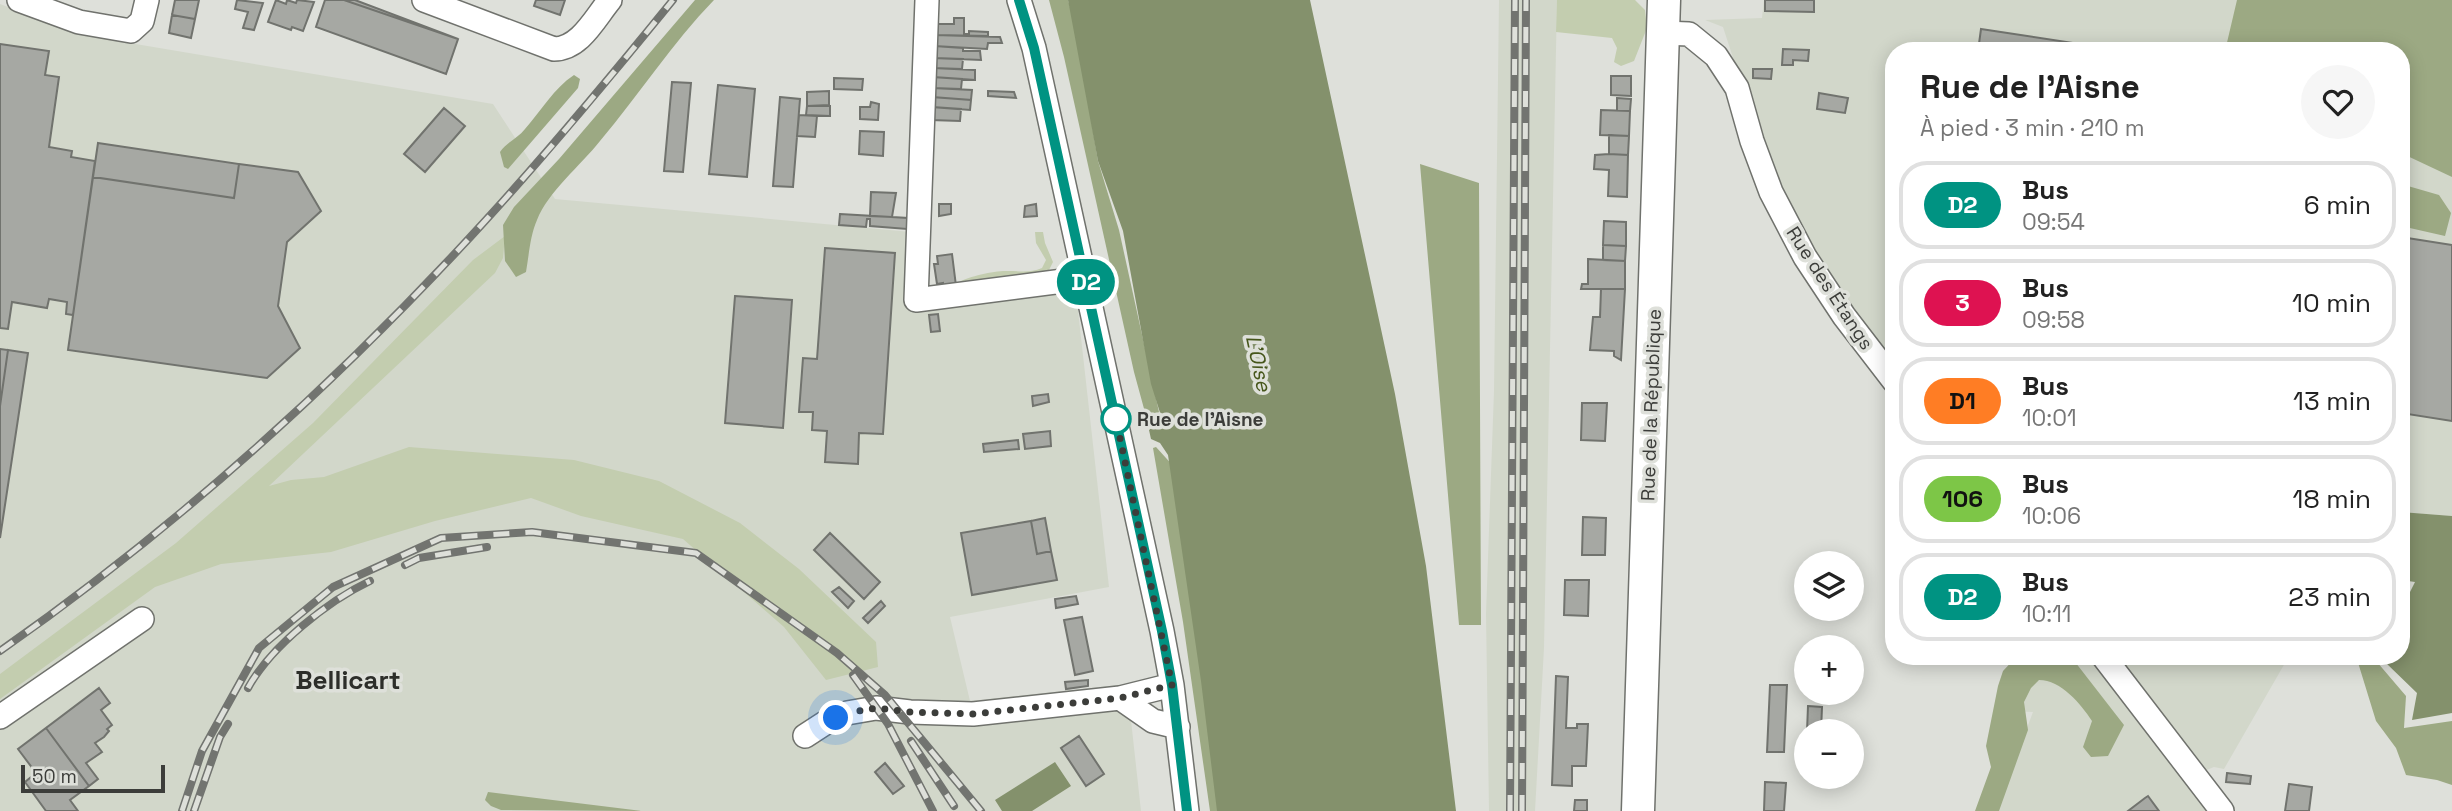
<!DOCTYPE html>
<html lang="fr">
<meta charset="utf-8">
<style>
:root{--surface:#fff;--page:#f6f6f6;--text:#222;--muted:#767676;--line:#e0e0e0}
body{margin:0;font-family:"Space Grotesk",sans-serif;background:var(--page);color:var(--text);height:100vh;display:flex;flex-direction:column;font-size:26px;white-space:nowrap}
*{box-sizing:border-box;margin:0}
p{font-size:23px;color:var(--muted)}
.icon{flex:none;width:38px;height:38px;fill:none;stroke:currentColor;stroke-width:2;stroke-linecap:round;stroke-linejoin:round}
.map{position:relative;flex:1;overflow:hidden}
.panel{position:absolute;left:1885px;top:42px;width:525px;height:623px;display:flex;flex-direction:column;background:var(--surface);border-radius:28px;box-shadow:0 4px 18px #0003}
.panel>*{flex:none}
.badge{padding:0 14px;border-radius:23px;font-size:24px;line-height:46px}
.buttons{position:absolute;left:1794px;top:551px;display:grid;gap:14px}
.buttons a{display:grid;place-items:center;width:70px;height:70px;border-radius:50%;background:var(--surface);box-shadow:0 4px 18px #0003;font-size:35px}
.scale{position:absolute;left:21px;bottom:18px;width:144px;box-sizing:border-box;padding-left:7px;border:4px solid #3c3d3a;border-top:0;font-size:19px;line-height:24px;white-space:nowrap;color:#3c3d3a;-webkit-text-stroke:5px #dee0da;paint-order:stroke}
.you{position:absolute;width:35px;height:35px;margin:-18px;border:5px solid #fff;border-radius:50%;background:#1a73e8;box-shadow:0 0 0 10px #1a73e833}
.map>.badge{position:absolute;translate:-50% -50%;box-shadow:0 0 0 4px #fff}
.round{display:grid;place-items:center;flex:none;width:74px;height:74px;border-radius:37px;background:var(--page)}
.summary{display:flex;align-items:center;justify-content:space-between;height:119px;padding:0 35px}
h1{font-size:33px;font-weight:700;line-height:52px}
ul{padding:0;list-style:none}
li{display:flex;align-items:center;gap:21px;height:88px;margin:0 14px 10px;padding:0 21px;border:4px solid var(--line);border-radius:28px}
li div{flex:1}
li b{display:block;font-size:26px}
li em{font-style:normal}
li .badge{min-width:77px;font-weight:700;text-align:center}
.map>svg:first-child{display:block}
.built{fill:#d2d7ca}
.green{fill:#c3cdaf}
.forest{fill:#9ca983}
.water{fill:#84916c}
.building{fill:#a6a8a3;stroke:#71736e;stroke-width:2}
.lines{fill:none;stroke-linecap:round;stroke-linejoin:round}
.minor-casing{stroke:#70726d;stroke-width:26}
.secondary-casing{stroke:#70726d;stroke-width:35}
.minor{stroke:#fff;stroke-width:23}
.secondary{stroke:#fff;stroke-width:32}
.rail-casing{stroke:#727470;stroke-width:8}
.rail{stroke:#dee0da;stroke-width:5;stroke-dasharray:16;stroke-linecap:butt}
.line-casing{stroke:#fff;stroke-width:16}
.line{stroke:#009382;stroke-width:10}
.walk{stroke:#3c3d3a;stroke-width:7;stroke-dasharray:0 12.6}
.stop-dot{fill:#fff;stroke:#009382;stroke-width:3.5}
.labels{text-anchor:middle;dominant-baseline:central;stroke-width:7;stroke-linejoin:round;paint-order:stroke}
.street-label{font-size:19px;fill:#3c3d3a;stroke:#dee0da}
.stop-label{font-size:19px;font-weight:bold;fill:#3c3d3a;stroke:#dee0da;text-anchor:start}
.water-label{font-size:21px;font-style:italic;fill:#46561b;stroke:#dee0da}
.district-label{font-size:26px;font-weight:bold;fill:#2d2e2a;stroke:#dee0da}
</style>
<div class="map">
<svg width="2452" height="811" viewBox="0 0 2452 811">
<rect width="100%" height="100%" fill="#dee0da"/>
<path class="built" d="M1499,0H1557L1544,648L1535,811H1489L1486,614L1494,391Z
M1764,0H2452V516L2401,512V51H1894L1893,369L1839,299L1771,174L1723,27L1705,20L1762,18Z
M0,4L82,35L493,104L555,199L911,232L910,306L1076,293L1109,587L950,617L970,701L1127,684L1141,811H0Z
M2045,656H2289L2224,769L2214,767L2204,771L2233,811H1996L2033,712L2010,711Z"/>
<path class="green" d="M1557,0H1635L1645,10L1647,28L1634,61L1621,66L1614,62L1617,48L1612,38L1556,32Z
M1035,232H1043L1045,243L1053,262L1049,270L1040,275L962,284L959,282C970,276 996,270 1009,271C1021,271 1030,273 1042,268L1046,260L1036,243Z
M505,236L503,258L495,273L269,486L291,480L324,477L409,447L574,460L659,481L740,523L799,569L876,642L878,667L826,680L784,627L683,539L581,516L531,498L435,521L331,552L221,564L155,587L0,699V674L176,543L313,423L473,260Z"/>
<path class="forest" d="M695,0H714C672,43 639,95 600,141C581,165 548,192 537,220C530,236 529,255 526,272L516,277L505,261L503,225L514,207L559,159Z
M1049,0H1068L1076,29L1098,161L1119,230L1159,412L1152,423L1146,416L1134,372L1064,57Z
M2237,0H2452V177L2401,153V51H2225Z
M574,75L580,79L578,88L508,169L504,167L500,152C507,142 518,138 525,129C541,111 554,88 574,75Z
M1420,164L1479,183L1481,625H1459Z
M2401,184L2439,195L2451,213L2445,236L2401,226Z
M1156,447L1176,469L1227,811H1210L1183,622L1153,448Z
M2017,656L2072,658L2124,725L2108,756L2091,757L2083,747L2092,721C2081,704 2061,680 2039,680L2031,688L2024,702L2028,730L1999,811H1975L1991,767L1986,746L1998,686L2003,671Z
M2356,656H2379L2377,662L2406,696L2404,728L2452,721V785L2437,780L2406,775L2396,748L2376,721Z
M488,792L642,811L501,810L491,806L485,800Z"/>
<path class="water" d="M1068,0H1310L1395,394L1426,566L1456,811H1217L1201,681L1168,455L1160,443L1151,439L1149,430L1162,419L1151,384L1123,231L1098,161Z
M2401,512L2452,516V713L2412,720L2417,693L2387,664V656H2401V610L2415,582L2401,580Z
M1055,762L1071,786L1032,811H1002L995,800Z"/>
<path class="building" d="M175,0H199L195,19L172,15Z
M237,0L263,3L254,30L243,28L248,12L235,9Z
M276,0L286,4L287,0L296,3L297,0L314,2L303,31L292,27L291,30L268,22Z
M325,0H344L458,39L446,74L316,27Z
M344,0H355L458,39Z
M536,0H565L560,15L534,6Z
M1765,0H1814V12L1765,11Z
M172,15L195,19L191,38L169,33Z
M954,18H964V34H969V31L988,32V36L935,35V24H954Z
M1981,29L2080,44L2079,51H1978Z
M935,35L1000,37L1002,43H988L987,49L934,46Z
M0,44L49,51L45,75L59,77L49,147L72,151L71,157L95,161L73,315L66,314L67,302L49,299L47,308L12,302L8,329L0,328Z
M934,46L963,48V51H980L981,60L934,58Z
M1783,49L1809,50L1808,61L1793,60V65H1782Z
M934,58L963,59L962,69L933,68Z
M933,68L975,70V80L933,77Z
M1753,69H1772L1771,79L1753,78Z
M1611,76H1631V96L1611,95Z
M933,77L962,79L961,89L933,88Z
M834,78L863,79L862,90L834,89Z
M672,82L691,83L683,172L664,171Z
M718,85L755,89L747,177L709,174Z
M933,88L972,90L971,100L932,97Z
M829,91V105L807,106V92Z
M988,91L1014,92L1016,98L988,96Z
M1819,93L1848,98L1845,113L1817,109Z
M780,97L800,99L793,187L773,186Z
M932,97L971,100L970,110L932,107Z
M1617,98L1631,99L1630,111H1617Z
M871,102L879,104L878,120L860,119V107H870Z
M807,106H830V116L806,115Z
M932,107L961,109L960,121L931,120Z
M444,108L465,126L425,172L404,154Z
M1601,110L1630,111L1629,136L1600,135Z
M799,115L817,116L815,137L797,136Z
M860,131L884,132L883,156L859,154Z
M1609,135L1629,136L1628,155L1609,154Z
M98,143L239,164L234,198L93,177Z
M1609,154L1628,155L1627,197L1608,196L1609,170L1594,169L1595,155Z
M239,164L298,172L321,211L287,242L278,306L300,348L267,378L68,350L93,177L234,198Z
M871,192L896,193L892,217L870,216Z
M939,204H951V214L939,216Z
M1036,204L1037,216L1024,217L1025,206Z
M840,214L908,218L907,229L870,226V219H867L866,227L839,225Z
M1604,221L1626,222V246L1603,245Z
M2401,237L2452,245V421L2401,413Z
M1603,245L1626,246L1625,261L1603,260Z
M825,248L895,253L883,434L859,433L858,464L825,462L827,431L812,430L813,412H799L803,358L817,359Z
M952,254L956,286L943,288V283L937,284L934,264H938L937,256Z
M1588,259L1625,261V289H1581L1582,284H1588Z
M1601,289H1625L1621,360L1614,356V351L1590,350L1593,317H1600Z
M735,296L792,300L783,428L725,423Z
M938,314L940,331L931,332L929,315Z
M0,349L8,350L0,406Z
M8,350L28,353L0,538V406Z
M1048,394L1049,402L1033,406L1032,396Z
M1582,403H1607L1605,441L1581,440Z
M1050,431L1051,446L1025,449L1023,434Z
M1018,440L1019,449L984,452L983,444Z
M1583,517L1606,518L1605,555H1582Z
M1045,518L1051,551L1037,554L1031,521Z
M1031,521L1037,554L1051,551L1057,580L972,595L961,533Z
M830,533L880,582L864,599L814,550Z
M1565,580H1589L1588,616L1564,615Z
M839,587L854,601L848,608L832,592Z
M1076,596L1078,604L1056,608L1055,599Z
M881,601L885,606L868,623L863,618Z
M1082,617L1093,671L1075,675L1064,620Z
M1556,676L1568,677L1566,728H1577V724H1588L1586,766H1572V786L1552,785Z
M1088,680V686L1066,689L1065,682Z
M1770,685H1787L1784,752H1767Z
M99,688L110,703L101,710L112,725L107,729L109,731L104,737L95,743L102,752L86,763L98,779L89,786L46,728Z
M1808,706L1822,707L1821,732H1807Z
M46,728L89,786L70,800L78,811H46L25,782L36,773L18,749Z
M1079,736L1104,774L1086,786L1061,748Z
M885,763L904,786L893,794L875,772Z
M2227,773L2251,776L2250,784L2226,782Z
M1765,782L1786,783L1784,811H1764Z
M2289,784L2312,787L2309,811H2285Z
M2148,796L2159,811H2128L2145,798Z
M1575,800H1587V811H1574Z"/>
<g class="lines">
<g class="minor-casing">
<path id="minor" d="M19,0L79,22L131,31L142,21L147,0
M424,0L554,49C580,49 595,18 610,0
M927,0L916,300L1086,278
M1019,0L1034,48L1162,631L1172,685L1187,811
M1663,33L1689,34L1716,56L1737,88L1752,141L1771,192L1805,257L1844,316L1894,381
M2103,656L2222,811
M1120,698L1153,721L1178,727
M0,717L142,619
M805,736L825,723L847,713L876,708L910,712L973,714L1120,698L1172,685"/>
</g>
<g class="secondary-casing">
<path id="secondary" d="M1638,811L1664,0"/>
</g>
<use href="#minor" class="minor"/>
<use href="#secondary" class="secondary"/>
<g class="rail-casing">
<path id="rail" d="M405,565L419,558L487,547
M0,651C177,527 339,381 485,221C550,150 612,75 673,0
M853,675L888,724L933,811
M248,688C271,646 328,601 370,581
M911,741L954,806
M182,811L202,751L259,648L333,587L441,538L532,532L696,553L837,653L885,695L981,811
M194,811L220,737L228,724
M1510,811L1515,0
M1522,811L1526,0"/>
</g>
<use href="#rail" class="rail"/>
</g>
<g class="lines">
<g class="line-casing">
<path id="line" d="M1019,0L1034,48L1162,631L1172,685L1187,811"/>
</g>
<use href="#line" class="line"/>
<path class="walk" d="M836,718L847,713L876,708L910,712L973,714L1120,698L1172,685L1116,419"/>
</g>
<circle class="stop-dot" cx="1116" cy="419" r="14"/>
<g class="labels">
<g class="street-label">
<text transform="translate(1830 288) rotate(57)">Rue des Étangs</text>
<text transform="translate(1651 405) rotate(-88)">Rue de la République</text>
</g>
<g class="stop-label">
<text x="1137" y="419">Rue de l'Aisne</text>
</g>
<g class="water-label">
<text transform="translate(1259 363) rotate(78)">L'Oise</text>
</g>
<g class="district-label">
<text x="348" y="680">Bellicart</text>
</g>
</g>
</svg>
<div class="buttons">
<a><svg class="icon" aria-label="layers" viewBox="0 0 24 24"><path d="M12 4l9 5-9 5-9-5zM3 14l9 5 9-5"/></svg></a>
<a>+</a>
<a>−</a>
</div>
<div class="scale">50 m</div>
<div class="you" style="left:836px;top:718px"></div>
<b class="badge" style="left:1086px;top:282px;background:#009382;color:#fff">D2</b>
<section class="panel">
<div class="summary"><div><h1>Rue de l'Aisne</h1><p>À pied · 3 min · 210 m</p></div><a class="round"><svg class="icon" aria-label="heart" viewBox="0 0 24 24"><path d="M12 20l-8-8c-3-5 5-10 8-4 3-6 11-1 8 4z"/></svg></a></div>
<ul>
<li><span class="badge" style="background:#009382;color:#fff">D2</span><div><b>Bus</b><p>09:54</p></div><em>6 min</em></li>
<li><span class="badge" style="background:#de1251;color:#fff">3</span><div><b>Bus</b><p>09:58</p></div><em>10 min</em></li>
<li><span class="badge" style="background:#ff7d24;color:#111">D1</span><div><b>Bus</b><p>10:01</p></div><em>13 min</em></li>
<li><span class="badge" style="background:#7dc647;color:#111">106</span><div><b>Bus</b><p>10:06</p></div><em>18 min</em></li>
<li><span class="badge" style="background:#009382;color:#fff">D2</span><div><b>Bus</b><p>10:11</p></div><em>23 min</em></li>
</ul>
</section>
</div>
